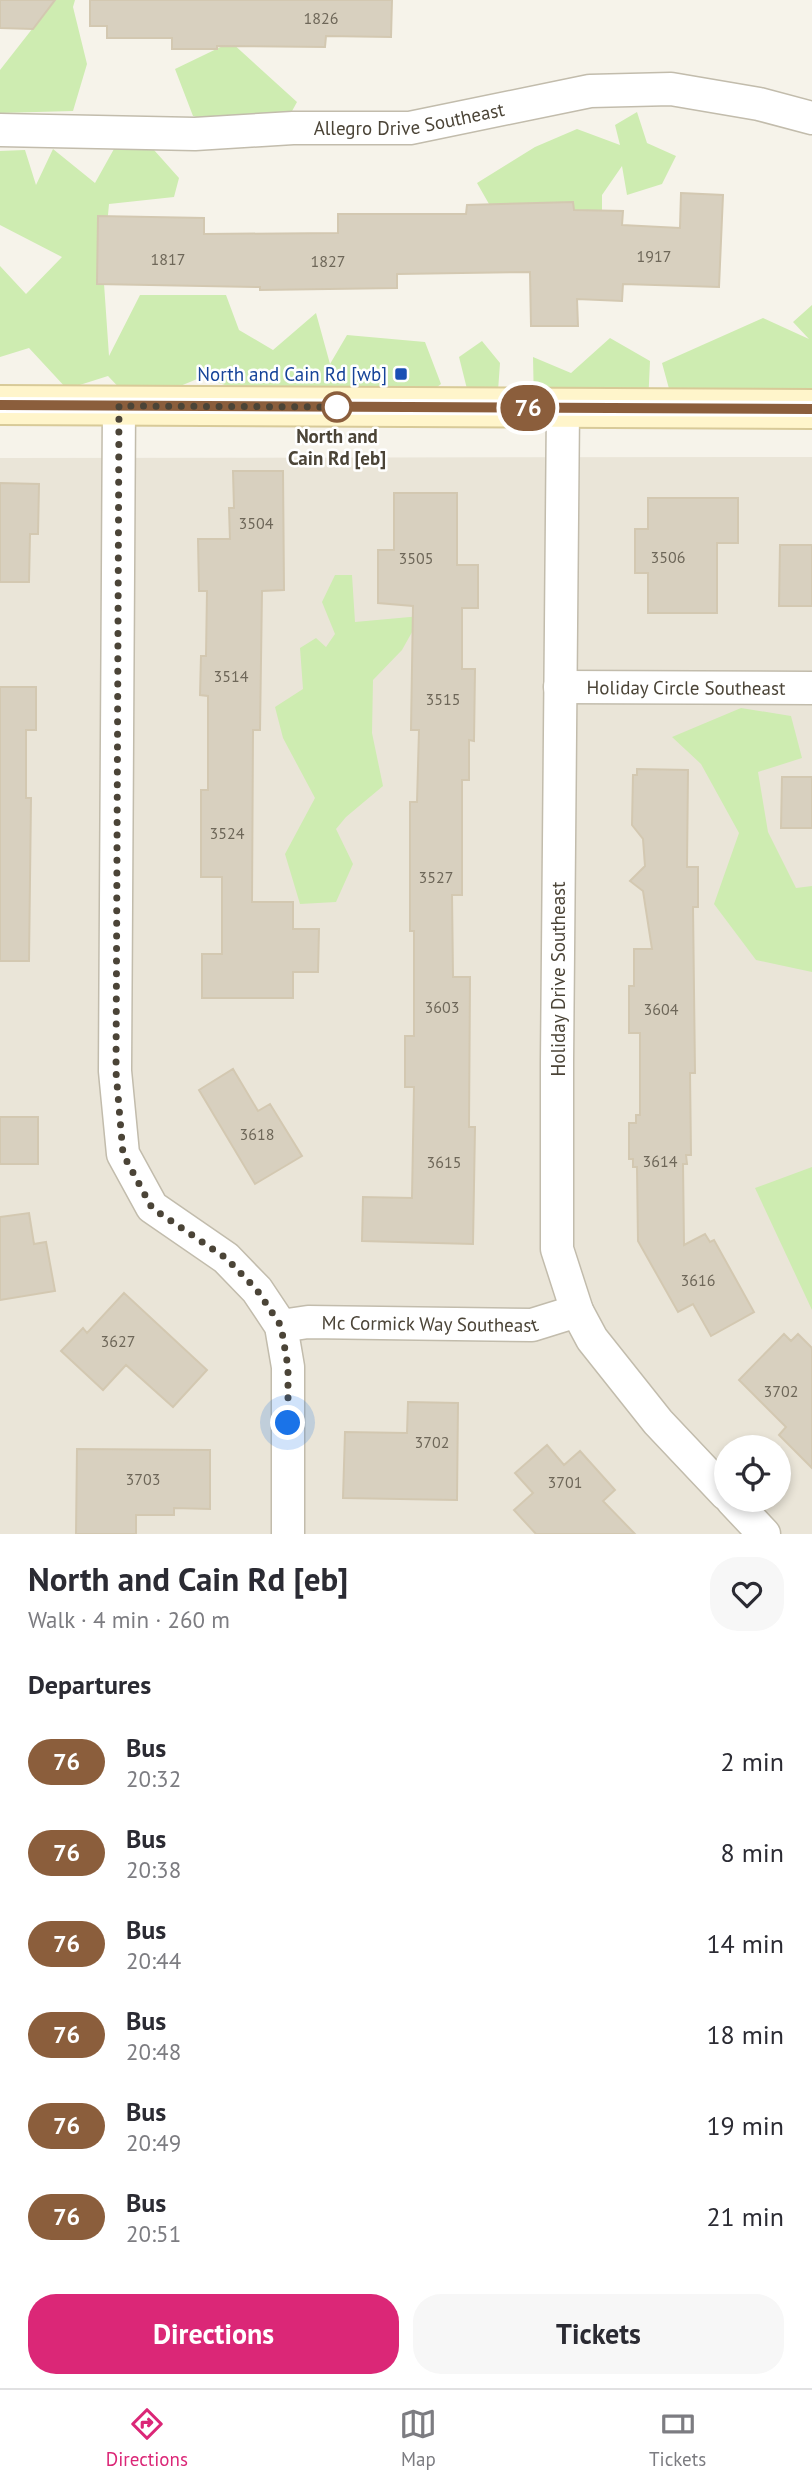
<!DOCTYPE html>
<meta charset="utf-8">
<style>
:root{--surface:#fff;--page:#f7f7f7;--text:#2b2b33;--muted:#7c7c81;--line:#e1e1e2;--accent:#db2777}
body{margin:0;font-family:"PT Sans",sans-serif;background:var(--page);color:var(--text);height:100vh;display:flex;flex-direction:column;font-size:26px;white-space:nowrap}
*{box-sizing:border-box;margin:0}
p{font-size:23px;color:var(--muted)}
.icon{flex:none;width:38px;height:38px;fill:none;stroke:currentColor;stroke-width:2;stroke-linecap:round;stroke-linejoin:round}
.map{position:relative;height:1534px;overflow:hidden}
.drawer{display:flex;flex-direction:column;background:var(--surface);flex:1}
.drawer>*{flex:none}
.badge{padding:0 14px;border-radius:23px;font-size:24px;line-height:46px}
.buttons{position:absolute;left:714px;top:1435px;display:grid;gap:14px}
.buttons a{display:grid;place-items:center;width:77px;height:77px;border-radius:50%;background:var(--surface);box-shadow:0 4px 10px #0003;font-size:35px}
.you{position:absolute;width:35px;height:35px;margin:-18px;border:5px solid #fff;border-radius:50%;background:#1a73e8;box-shadow:0 0 0 10px #1a73e833}
.map>.badge{position:absolute;translate:-50% -50%;box-shadow:0 0 0 4px #fff}
h2{padding:0 28px;font-size:26px;line-height:63px}
.round{display:grid;place-items:center;flex:none;width:74px;height:74px;border-radius:28px;background:var(--page)}
.headline{display:flex;align-items:center;justify-content:space-between;height:119px;padding:0 28px}
h1{font-size:33px;font-weight:600;line-height:52px}
.cta{display:flex;gap:14px;margin-top:auto;padding:14px 28px}
.cta a{flex:1;height:80px;border-radius:28px;background:var(--accent);color:#fff;font-size:28px;font-weight:600;line-height:80px;text-align:center}
.cta a+a{background:var(--page);color:var(--text)}
ul{padding:0;list-style:none}
li{display:flex;align-items:center;gap:21px;height:91px;padding:0 28px}
li div{flex:1}
li b{display:block;font-size:26px}
li em{font-style:normal}
li .badge{min-width:77px;font-weight:700;text-align:center}
.menu{display:flex;justify-content:space-around;align-items:center;height:98px;border-top:2px solid var(--line);background:var(--surface);font-size:19px;color:var(--muted)}
.menu a{display:grid;justify-items:center;gap:4px}
.menu .current{color:var(--accent)}
.map>svg:first-child{display:block}
.residential{fill:#eae5d8;fill-rule:evenodd}
.green{fill:#ceecb1}
.building{fill:#d8d0bf;stroke:#d3c8b1;stroke-width:2}
.lines{fill:none;stroke-linecap:round;stroke-linejoin:round}
.street-casing{stroke:#c2bcac;stroke-width:35}
.secondary-casing{stroke:#d8ca98;stroke-width:42}
.street{stroke:#fff;stroke-width:32}
.secondary{stroke:#fff5cb;stroke-width:38}
.line-casing{stroke:#fff;stroke-width:16}
.line{stroke:#8b5e3c;stroke-width:10}
.walk{stroke:#4b4437;stroke-width:7;stroke-dasharray:0 12.6}
.transit-dot{fill:#1a4fb4;stroke:#fff;stroke-width:2.5}
.stop-dot{fill:#fff;stroke:#8b5e3c;stroke-width:3.5}
.labels{text-anchor:middle;dominant-baseline:central;stroke-width:5;stroke-linejoin:round;paint-order:stroke}
.number-label{font-size:16px;fill:#6e6759}
.street-label{font-size:19px;fill:#4b4437;stroke:#fff}
.transit-label{font-size:19px;fill:#164399;stroke:#fff;text-anchor:end}
.stop-label{font-size:19px;font-weight:bold;fill:#4b4437;stroke:#fff}
</style>
<div class="map">
<svg width="812" height="1534" viewBox="0 0 812 1534">
<rect width="100%" height="100%" fill="#f6f3ea"/>
<path class="residential" d="M812,457V1534H0V458ZM726,1447H779V1500H726Z"/>
<path class="green" d="M40,0H75L73,7L87,64L73,111L0,113V70L47,10Z
M231,42L297,102L275,142L193,116L175,69Z
M637,112L647,143L676,156L662,184L627,195L622,166L602,195V227L493,211L477,183L535,147L577,129L620,145L615,125Z
M129,122L179,178L174,197L109,204L103,269L109,356L140,295H226L239,330L273,350L316,313L330,364L347,335L425,342L441,384L420,400L273,402L202,377L173,389L148,418L108,376L67,389L29,348L0,357V266L26,294L62,257L0,225V151L25,150L36,185L53,149L95,183Z
M812,305V392L671,396L662,363L763,318L809,339L793,322Z
M610,338L650,361L648,405H534L533,357L571,373Z
M482,341L500,363L498,391L467,389L459,357Z
M335,575H352L355,622L421,616L402,650L373,680L372,733L383,786L346,817L336,829L353,864L336,902L300,904L285,854L315,798L283,738L275,707L303,689L300,648L316,638L326,647L335,634L322,602Z
M741,708L791,716L802,758L758,772L768,832L796,888L812,886V972L756,960L714,904L739,833L701,764L672,737Z
M812,1167V1310L755,1188Z"/>
<path class="building" d="M0,0H55L33,29L0,28Z
M90,0H392L391,37L326,36L325,47L217,46V49H172V38H107V26H90Z
M681,193L723,195L719,287L623,284L622,301L577,299L578,326H531L530,272L397,274V288L260,290V287L97,284L98,216L204,218V234L338,233V214H466L467,205L573,202L574,210L623,211L622,225L680,228Z
M233,471H283L284,590L262,591L260,730H253L252,902H293V929H319L318,972H293V998H202V954H222V877H201V790H208V696L200,695L201,656H206L207,591H199L198,539H230L229,508H234Z
M0,483L39,484L38,534H30L29,582H0Z
M394,493H457V565H478V608H462V669H475L474,741L469,740V780H462V895H452L453,977H470L469,1127H475L473,1244L362,1241L363,1197L412,1198L414,1087H405V1036H414V931H410V802H417L419,730H411L413,606L378,603V550H394Z
M648,498H738V543H717V613H648V573H635V529H648Z
M780,545H812V606H779Z
M0,687H36V730H26V798H31L29,961H0Z
M637,769L688,770L687,867H698V907H693L695,1073H690L691,1155H686L687,1164H683L684,1245L705,1234L710,1242L714,1240L754,1312L711,1336L693,1304L678,1312L638,1241L637,1167H633V1159H629V1123H636V1115H640V1033H629V986H634V949H652L643,891L630,881L645,866L643,839L632,825L633,775H637Z
M782,777H812V828H781Z
M233,1069L258,1111L270,1104L302,1156L255,1184L199,1090Z
M0,1117H38V1164H0Z
M29,1213L34,1244L46,1242L55,1291L0,1300V1217Z
M124,1293L207,1370L173,1407L126,1365L103,1390L61,1351L83,1328L87,1333Z
M784,1334L791,1341L798,1334L812,1348V1468L779,1435L786,1427L739,1380Z
M408,1402L458,1403L457,1500L343,1498L345,1432L407,1433Z
M547,1445L564,1465L580,1451L615,1490L603,1501L635,1534H536L514,1510L533,1493L515,1473Z
M77,1449L210,1450V1509L174,1508V1515H136V1534H76Z"/>
<g class="lines">
<g class="street-casing">
<g id="street">
<path id="s1" d="M0,130L195,134L293,128H410L590,91L671,89L759,104L812,118"/>
<path d="M119,406L115,1071L123,1154L152,1207L226,1258L257,1290L281,1326L288,1367V1534"/>
<path d="M563,408L557,1062V1249L577,1311L592,1339L658,1422L726,1494"/>
<path id="s2" d="M560,687L812,688"/>
<path id="s3" d="M281,1326L308,1322L532,1325L577,1311"/>
<path d="M732,1500L764,1534"/>
</g>
</g>
<g class="secondary-casing">
<path id="secondary" d="M0,405L812,409"/>
</g>
<use href="#street" class="street"/>
<use href="#secondary" class="secondary"/>
</g>
<g class="lines">
<g class="line-casing">
<path id="line" d="M0,405L812,409"/>
</g>
<use href="#line" class="line"/>
<path class="walk" d="M288,1423V1367L281,1326L257,1290L226,1258L152,1208L123,1154L116,1072L119,406L346,407H337"/>
</g>
<rect class="transit-dot" x="394" y="367" width="14" height="14" rx="3.5"/>
<circle class="stop-dot" cx="337" cy="407" r="14"/>
<g class="labels">
<g class="number-label">
<text x="321" y="18">1826</text>
<text x="654" y="256">1917</text>
<text x="168" y="259">1817</text>
<text x="328" y="261">1827</text>
<text x="256" y="523">3504</text>
<text x="668" y="557">3506</text>
<text x="416" y="558">3505</text>
<text x="231" y="676">3514</text>
<text x="443" y="699">3515</text>
<text x="227" y="833">3524</text>
<text x="436" y="877">3527</text>
<text x="442" y="1007">3603</text>
<text x="661" y="1009">3604</text>
<text x="257" y="1134">3618</text>
<text x="660" y="1161">3614</text>
<text x="444" y="1162">3615</text>
<text x="698" y="1280">3616</text>
<text x="118" y="1341">3627</text>
<text x="781" y="1391">3702</text>
<text x="432" y="1442">3702</text>
<text x="143" y="1479">3703</text>
<text x="565" y="1482">3701</text>
</g>
<g class="street-label">
<text stroke="none"><textPath href="#s1" startOffset="410">Allegro Drive Southeast</textPath></text>
<text stroke="none"><textPath href="#s2" startOffset="126">Holiday Circle Southeast</textPath></text>
<text transform="translate(558 979) rotate(-90)">Holiday Drive Southeast</text>
<text stroke="none"><textPath href="#s3" startOffset="149">Mc Cormick Way Southeast</textPath></text>
</g>
<g class="transit-label">
<text x="387" y="374">North and Cain Rd [wb]</text>
</g>
<g class="stop-label">
<text x="337" y="436">North and<tspan x="337" dy="22">Cain Rd [eb]</tspan></text>
</g>
</g>
</svg>
<div class="buttons">
<a><svg class="icon" aria-label="locate" viewBox="0 0 24 24"><circle cx="12" cy="12" r="6"/><path d="M12 2v4M12 18v4M2 12h4M18 12h4"/></svg></a>
</div>
<div class="you" style="left:288px;top:1423px"></div>
<b class="badge" style="left:528px;top:408px;background:#8b5e3c;color:#fff">76</b>
</div>
<section class="drawer">
<div class="headline"><div><h1>North and Cain Rd [eb]</h1><p>Walk · 4 min · 260 m</p></div><a class="round"><svg class="icon" aria-label="heart" viewBox="0 0 24 24"><path d="M12 20l-8-8c-3-5 5-10 8-4 3-6 11-1 8 4z"/></svg></a></div>
<h2>Departures</h2>
<ul>
<li><span class="badge" style="background:#8b5e3c;color:#fff">76</span><div><b>Bus</b><p>20:32</p></div><em>2 min</em></li>
<li><span class="badge" style="background:#8b5e3c;color:#fff">76</span><div><b>Bus</b><p>20:38</p></div><em>8 min</em></li>
<li><span class="badge" style="background:#8b5e3c;color:#fff">76</span><div><b>Bus</b><p>20:44</p></div><em>14 min</em></li>
<li><span class="badge" style="background:#8b5e3c;color:#fff">76</span><div><b>Bus</b><p>20:48</p></div><em>18 min</em></li>
<li><span class="badge" style="background:#8b5e3c;color:#fff">76</span><div><b>Bus</b><p>20:49</p></div><em>19 min</em></li>
<li><span class="badge" style="background:#8b5e3c;color:#fff">76</span><div><b>Bus</b><p>20:51</p></div><em>21 min</em></li>
</ul>
<div class="cta"><a>Directions</a><a>Tickets</a></div>
</section>
<nav class="menu">
<a class="current"><svg class="icon" aria-label="directions" viewBox="0 0 24 24"><path d="M12 3l9 9-9 9-9-9zM9 14v-3h6M13 9l2 2-2 2"/></svg>Directions</a>
<a><svg class="icon" aria-label="map" viewBox="0 0 24 24"><path d="M3 6l6-2 6 2 6-2v14l-6 2-6-2-6 2zM9 4v14M15 6v14"/></svg>Map</a>
<a><svg class="icon" aria-label="tickets" viewBox="0 0 24 24"><path d="M3 7h18v10H3zM15 7v10"/></svg>Tickets</a>
</nav>
